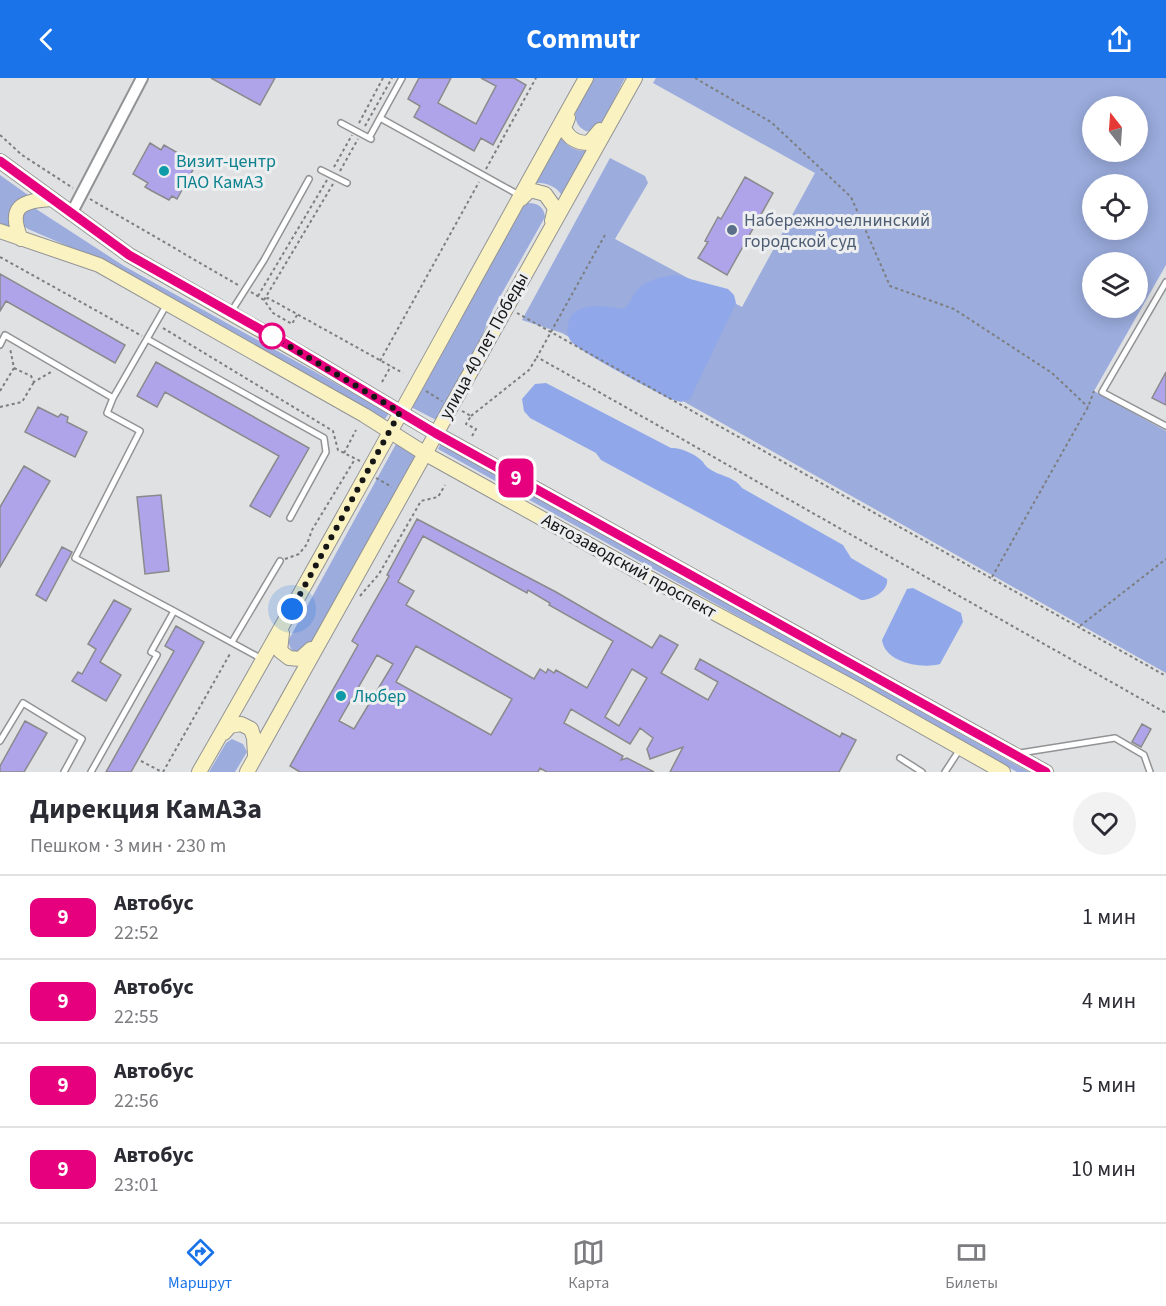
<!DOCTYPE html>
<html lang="ru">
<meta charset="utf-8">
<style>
:root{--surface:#fff;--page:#f2f2f3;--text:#2b2b33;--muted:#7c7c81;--line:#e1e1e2;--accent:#1a73e8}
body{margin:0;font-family:"Source Sans 3",sans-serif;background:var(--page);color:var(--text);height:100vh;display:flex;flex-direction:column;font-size:22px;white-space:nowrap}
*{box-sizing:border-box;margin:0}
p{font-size:20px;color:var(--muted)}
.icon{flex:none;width:33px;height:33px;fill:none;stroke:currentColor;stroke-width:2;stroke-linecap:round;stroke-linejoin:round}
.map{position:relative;height:694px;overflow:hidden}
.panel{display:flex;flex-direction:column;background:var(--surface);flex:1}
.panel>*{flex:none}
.badge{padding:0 12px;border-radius:9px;font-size:21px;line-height:39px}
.needle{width:39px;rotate:343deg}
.tools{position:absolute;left:1082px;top:18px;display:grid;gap:12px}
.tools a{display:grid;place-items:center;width:66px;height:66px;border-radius:50%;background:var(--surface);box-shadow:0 3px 15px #0003;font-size:30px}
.you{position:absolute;width:30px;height:30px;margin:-15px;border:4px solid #fff;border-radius:50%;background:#1a73e8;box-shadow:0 0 0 9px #1a73e833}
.map>.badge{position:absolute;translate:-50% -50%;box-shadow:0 0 0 3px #fff}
.round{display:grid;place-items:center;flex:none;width:63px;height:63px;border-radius:32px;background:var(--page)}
.headline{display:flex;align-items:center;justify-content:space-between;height:102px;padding:0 30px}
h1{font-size:28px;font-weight:700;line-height:45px}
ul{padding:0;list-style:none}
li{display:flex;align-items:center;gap:18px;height:84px;padding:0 30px;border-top:2px solid var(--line)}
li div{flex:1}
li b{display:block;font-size:22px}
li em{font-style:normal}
li .badge{min-width:66px;font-weight:700;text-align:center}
header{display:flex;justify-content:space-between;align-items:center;height:78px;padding:0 30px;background:var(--accent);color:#fff;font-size:27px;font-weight:700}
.tabs{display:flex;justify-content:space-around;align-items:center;height:84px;border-top:2px solid var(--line);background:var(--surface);font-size:16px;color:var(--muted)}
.tabs a{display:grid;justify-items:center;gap:3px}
.tabs .on{color:var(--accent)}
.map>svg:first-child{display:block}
.green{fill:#9bacdd;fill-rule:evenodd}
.forest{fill:#90a7e9}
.building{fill:#afa4ea;stroke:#8a8a8c;stroke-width:1.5;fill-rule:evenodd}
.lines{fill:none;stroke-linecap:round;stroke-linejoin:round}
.lane-casing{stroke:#929395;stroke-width:8}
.street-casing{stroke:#929395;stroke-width:14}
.secondary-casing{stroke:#929395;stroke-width:16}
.path{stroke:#7d7e7f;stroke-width:2;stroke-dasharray:3 3;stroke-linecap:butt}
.lane{stroke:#fff;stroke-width:5}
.street{stroke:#fff;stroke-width:10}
.secondary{stroke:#faf2c1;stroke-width:14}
.line-casing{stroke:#fff;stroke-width:14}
.line{stroke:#e6007e;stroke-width:9}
.walk{stroke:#161617;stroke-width:6;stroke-dasharray:0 10.8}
.culture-dot{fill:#0f9aa8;stroke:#edeef0;stroke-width:2}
.service-dot{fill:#5c6f8a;stroke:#edeef0;stroke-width:2}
.stop-dot{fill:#fff;stroke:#e6007e;stroke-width:3}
.labels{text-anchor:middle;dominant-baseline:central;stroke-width:6;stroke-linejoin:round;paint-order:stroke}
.culture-label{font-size:18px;fill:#0d838f;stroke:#edeef0;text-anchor:start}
.service-label{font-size:18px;fill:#4e5e75;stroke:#edeef0;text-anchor:start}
.street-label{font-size:18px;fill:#161617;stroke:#edeef0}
</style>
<header><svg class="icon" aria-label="back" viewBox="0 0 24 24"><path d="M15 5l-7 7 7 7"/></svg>Commutr<svg class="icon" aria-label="share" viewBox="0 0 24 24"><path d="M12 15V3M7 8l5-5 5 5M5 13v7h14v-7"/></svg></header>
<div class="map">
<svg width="1166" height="694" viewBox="0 0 1166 694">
<rect width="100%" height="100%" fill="#e0e1e3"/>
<path class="green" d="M588,0H625C619,11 605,43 597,49C593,52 588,55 584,52C566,43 581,12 588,0Z
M656,0H1166V187L1094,313L1166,353V595L562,255L522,242L610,80L645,98L648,105L615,161L742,229L815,95L653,5ZM1092,28H1137V74H1092ZM1092,106H1137V152H1092ZM1092,184H1137V230H1092Z
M560,57C566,69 575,73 587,73L562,118C557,108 544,104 534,105Z
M0,97L28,117L15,125L10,149L0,145Z
M528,125C538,125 544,129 545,139L493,231L478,268L438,343L411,329L519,131Z
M33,129L124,188L389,335L385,341L93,179L28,151C21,147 21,141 24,133Z
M441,365L462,377L1029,694H1017L438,371Z
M396,366L417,379L312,567L297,576L291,571L288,563Z
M232,661L243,666L247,674L235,694H209L226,665Z"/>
<path class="forest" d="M675,197L728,211L734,217L736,225L690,321L681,324L670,321C655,313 575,272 570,262C566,255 567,247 570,240C579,223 607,229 623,231C631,226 631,218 638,211C648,201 662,199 675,197Z
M546,305L671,370C679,369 695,376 701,382C704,384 704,387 707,389C719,399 733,397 742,410L843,467L851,480L887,501C889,513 872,522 861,522L601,382L596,375L530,340L524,333L522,321L535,306Z
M913,510L961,535L963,544L940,586C922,591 885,585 882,562L907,511Z"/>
<path class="building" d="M211,0H275L260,27Z
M419,0H451L438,25L476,46L496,8L481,0H514L526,7L493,67L481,60L474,73L414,39L420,28L408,21Z
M150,65L161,72L164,67L185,79L183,84L194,90L177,121L172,118L169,122L152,113L145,109L148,105L133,96Z
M745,99L773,115L727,197L698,180L708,164L705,163L718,139L721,141Z
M0,196L125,267L115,285L6,223L0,233Z
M156,284L309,370L270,439L250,428L279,378L165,314L157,329L137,318Z
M1166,294V327L1152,320Z
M38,329L58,339L61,336L68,339L67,344L87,354L75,379L25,354Z
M24,388L50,403L0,489V429Z
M161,417L169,493L145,496L137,419Z
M417,441L556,514L652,570L660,557L678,567L661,595L708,622L718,604L695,591L700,581L840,659L842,655L856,662L839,694H670L683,669L650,681L647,671L653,660L640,650L630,666L571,631L564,645L623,678L621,682L627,680L654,694H547L540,690L538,694H300L290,688L358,567L352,563L389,498L387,497ZM423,458L527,515L528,512L550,525L549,527L613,563L587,610L556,592L554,595L548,591L546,595L540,591L534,601L406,527L414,513L398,504ZM416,568L512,621L491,657L396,604ZM377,577L393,586L354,651L339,643ZM632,591L647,600L619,648L605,639Z
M62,469L72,474L46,523L36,517Z
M114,522L131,531L100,584L121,597L106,623L72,603L78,594L82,596L96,571L88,566Z
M176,548L204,564L131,694H106L174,573L165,568Z
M25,643L47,655L24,694H0V688Z
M1142,646L1151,651L1141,669L1132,664Z"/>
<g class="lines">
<g class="lane-casing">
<path id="lane" d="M380,40L519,117
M341,45L371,61
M369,60L402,0
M321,92L347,105
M1166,204L1102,314L1166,348
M231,234L264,182L309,101
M147,261L324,360L326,374L290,440
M0,267L5,257L113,320L167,226
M113,320L107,335L140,353L75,480L174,533
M232,564L280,483
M0,663L23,625L82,661L64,694
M1020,675L1115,660L1144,677L1150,694
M900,680L922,694
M91,694L157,577L151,574L174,533L262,581
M945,694L960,671"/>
</g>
<g class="street-casing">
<path id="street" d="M71,136L142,0"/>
</g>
<g class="secondary-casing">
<path id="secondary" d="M568,40L564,50C569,61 577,65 589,65L600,52
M0,83L129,177L316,284L435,355L1046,694
M521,121L530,112L545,116L555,130L552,143
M0,153L99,187L364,337L424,375L642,496L856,611L1003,694
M21,161C7,128 22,123 51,121
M282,555L280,573L289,580L300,581L311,571
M224,655L230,648L241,646L251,651L254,660L255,677
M199,694C331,465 457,231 586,0
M247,694L635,0"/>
</g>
<path class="path" d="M695,0L771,44L851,119L890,208L954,231L1052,295L1088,329
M359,45L383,0
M365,48L392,0
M0,57L22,77L73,110
M334,89L352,57
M486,91L536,0
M340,93L358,61
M90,121L238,207
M605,157L537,279L1166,635
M0,179L142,258
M251,214L264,222L268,220L403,295
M258,218L327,102
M517,235L1166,598
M297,237L292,246L273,235L264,222L333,106
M163,250L333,353L338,372L360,383
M380,283L479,104
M14,290L31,298L34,304L51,294
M382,304L391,288
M0,313L14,290L10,270
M426,313L442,323
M0,329L22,324L34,304
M462,333L471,338L466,346L476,351L471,360
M471,338L529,292L537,279
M344,375L356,352
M376,400L392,409
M285,481L299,476L307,466L312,452L355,381
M992,499L1088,329L1094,313
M360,518L379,496L421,423L438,419L445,407
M1080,548L1166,481
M141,683L162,694
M163,694L231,574"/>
<use href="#lane" class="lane"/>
<use href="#street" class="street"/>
<use href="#secondary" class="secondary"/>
</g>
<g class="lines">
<g class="line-casing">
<path id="line" d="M0,83L129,177L288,267L435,355L1046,694"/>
</g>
<use href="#line" class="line"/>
<path class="walk" d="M272,258L400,334L292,531"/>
</g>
<g class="culture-dot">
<circle cx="164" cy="93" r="6"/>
<circle cx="341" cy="618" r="6"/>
</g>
<circle class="service-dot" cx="732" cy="152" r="6"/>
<circle class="stop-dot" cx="272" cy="258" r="12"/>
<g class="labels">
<g class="culture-label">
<text x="176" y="83">Визит-центр<tspan x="176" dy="21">ПАО КамАЗ</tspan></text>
<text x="353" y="618">Любер</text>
</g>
<g class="service-label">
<text x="744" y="142">Набережночелнинский<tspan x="744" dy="21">городской суд</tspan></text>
</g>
<g class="street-label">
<text transform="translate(484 268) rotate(-61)">улица 40 лет Победы</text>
<text transform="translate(629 488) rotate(29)">Автозаводский проспект</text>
</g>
</g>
</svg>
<div class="tools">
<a><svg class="needle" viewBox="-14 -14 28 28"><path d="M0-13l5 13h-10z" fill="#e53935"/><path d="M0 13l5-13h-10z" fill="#7c7c81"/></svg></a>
<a><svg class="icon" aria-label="locate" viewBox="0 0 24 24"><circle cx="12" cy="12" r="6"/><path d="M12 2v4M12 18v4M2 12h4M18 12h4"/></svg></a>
<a><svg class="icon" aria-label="layers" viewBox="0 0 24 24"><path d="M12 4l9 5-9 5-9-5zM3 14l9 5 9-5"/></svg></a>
</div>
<div class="you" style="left:292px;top:531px"></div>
<b class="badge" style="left:516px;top:400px;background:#e6007e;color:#fff">9</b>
</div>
<section class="panel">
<div class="headline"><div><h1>Дирекция КамАЗа</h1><p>Пешком · 3 мин · 230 m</p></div><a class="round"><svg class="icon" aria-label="heart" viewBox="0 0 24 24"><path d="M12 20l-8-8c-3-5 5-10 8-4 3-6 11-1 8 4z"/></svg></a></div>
<ul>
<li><span class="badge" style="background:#e6007e;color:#fff">9</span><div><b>Автобус</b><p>22:52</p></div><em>1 мин</em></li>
<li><span class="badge" style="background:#e6007e;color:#fff">9</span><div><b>Автобус</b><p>22:55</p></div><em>4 мин</em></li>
<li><span class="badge" style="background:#e6007e;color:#fff">9</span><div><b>Автобус</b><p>22:56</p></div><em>5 мин</em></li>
<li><span class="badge" style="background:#e6007e;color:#fff">9</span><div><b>Автобус</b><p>23:01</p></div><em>10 мин</em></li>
</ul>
</section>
<nav class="tabs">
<a class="on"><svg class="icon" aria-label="directions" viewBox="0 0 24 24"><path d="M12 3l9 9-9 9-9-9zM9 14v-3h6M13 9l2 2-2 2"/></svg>Маршрут</a>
<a><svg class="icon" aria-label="map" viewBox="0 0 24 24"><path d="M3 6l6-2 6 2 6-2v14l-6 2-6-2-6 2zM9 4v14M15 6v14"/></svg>Карта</a>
<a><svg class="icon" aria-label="tickets" viewBox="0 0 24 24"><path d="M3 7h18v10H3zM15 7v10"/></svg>Билеты</a>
</nav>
